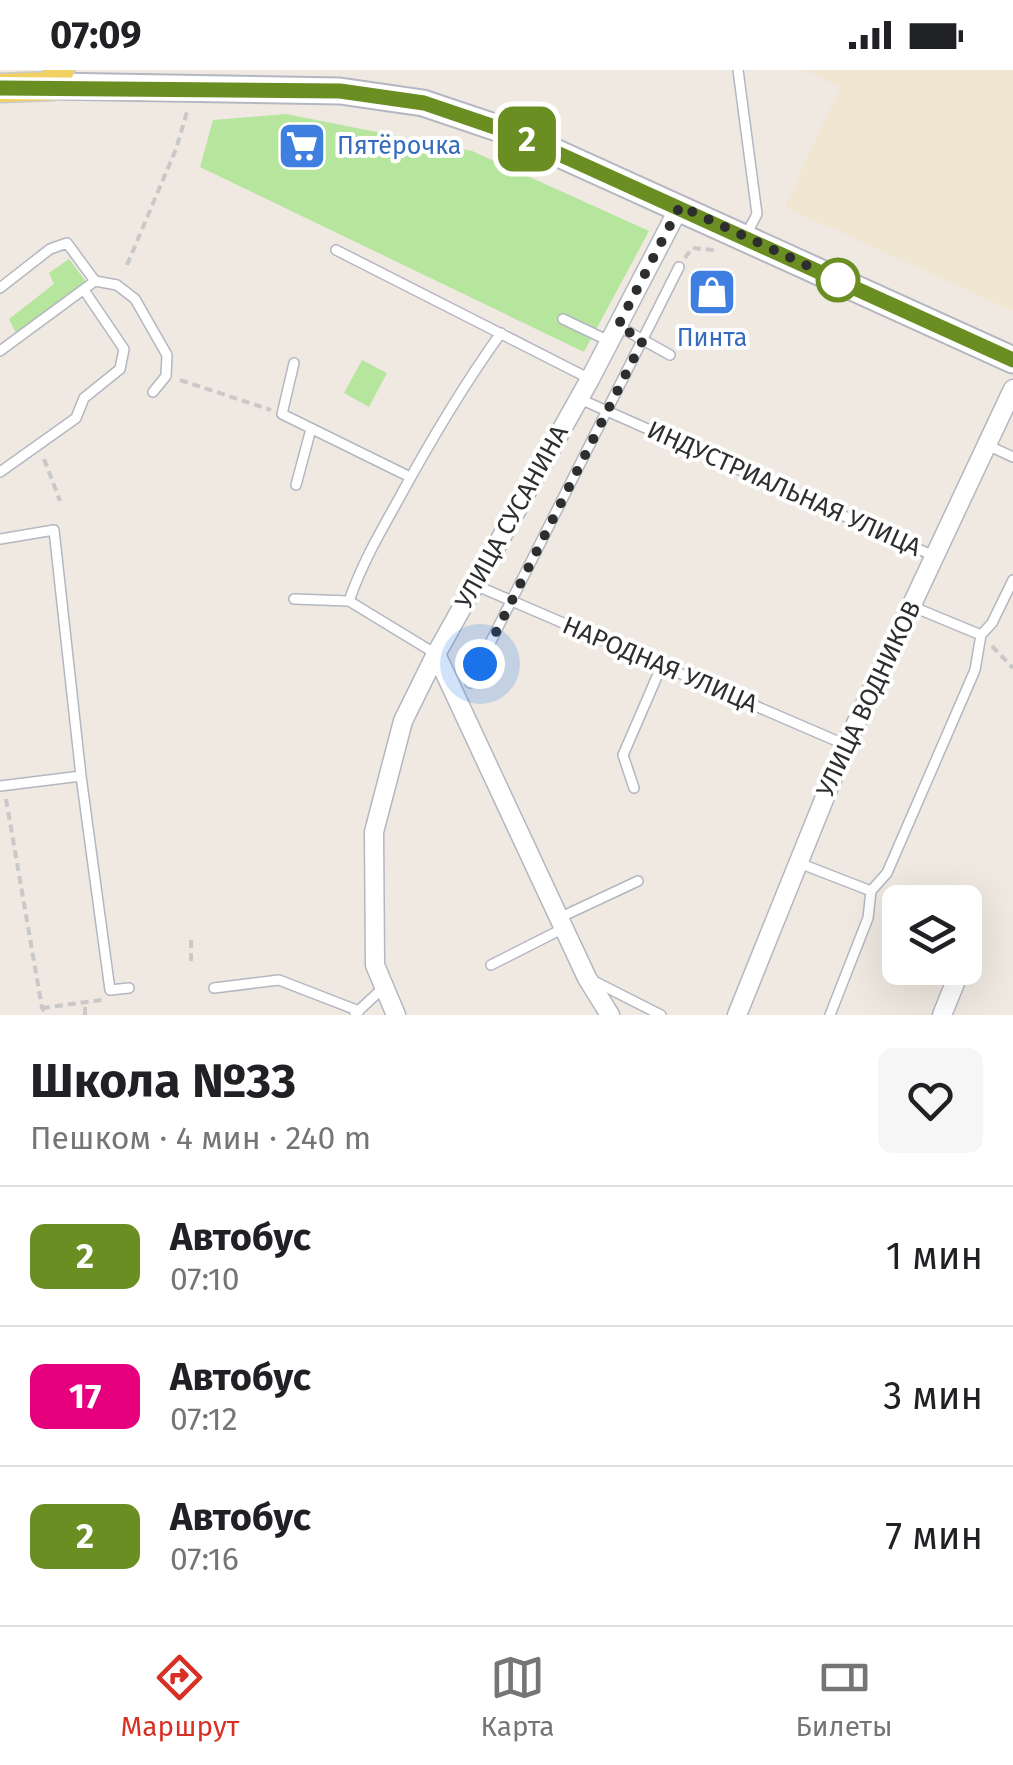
<!DOCTYPE html>
<html lang="ru">
<meta charset="utf-8">
<style>
:root{--surface:#fff;--page:#f6f6f6;--text:#202124;--muted:#757577;--line:#e0e0e0;--accent:#d93025}
body{margin:0;font-family:"Fira Sans",sans-serif;background:var(--page);color:var(--text);height:100vh;display:flex;flex-direction:column;font-size:38px;white-space:nowrap}
*{box-sizing:border-box;margin:0}
p{font-size:32px;color:var(--muted)}
.icon{flex:none;width:55px;height:55px;fill:none;stroke:currentColor;stroke-width:2;stroke-linecap:round;stroke-linejoin:round}
.map{position:relative;height:945px;overflow:hidden}
.details{display:flex;flex-direction:column;background:var(--surface);flex:1}
.details>*{flex:none}
.badge{padding:0 20px;border-radius:15px;font-size:35px;line-height:65px}
.fabs{position:absolute;left:882px;top:815px;display:grid;gap:20px}
.fabs a{display:grid;place-items:center;width:100px;height:100px;border-radius:15px;background:var(--surface);box-shadow:0 10px 40px #0002;font-size:50px}
.you{position:absolute;width:50px;height:50px;margin:-25px;border:8px solid #fff;border-radius:50%;background:#1a73e8;box-shadow:0 0 0 15px #1a73e833}
.map>.badge{position:absolute;translate:-50% -50%;box-shadow:0 0 0 5px #fff}
.round{display:grid;place-items:center;flex:none;width:105px;height:105px;border-radius:15px;background:var(--page)}
.headline{display:flex;align-items:center;justify-content:space-between;height:170px;padding:0 30px}
h1{font-size:48px;font-weight:700;line-height:75px}
ul{padding:0;list-style:none}
li{display:flex;align-items:center;gap:30px;height:140px;padding:0 30px;border-top:2px solid var(--line)}
li div{flex:1}
li b{display:block;font-size:38px}
li em{font-style:normal}
li .badge{min-width:110px;font-weight:700;text-align:center}
.status{display:flex;justify-content:space-between;align-items:center;height:70px;padding:0 50px;background:var(--surface);direction:ltr}
.status svg{height:28px;fill:currentColor}
.menu{display:flex;justify-content:space-around;align-items:center;height:140px;border-top:2px solid var(--line);background:var(--surface);font-size:28px;color:var(--muted)}
.menu a{display:grid;justify-items:center;gap:5px}
.menu .on{color:var(--accent)}
.map>svg:first-child{display:block}
.education{fill:#f0e6d1}
.green{fill:#b6e59e}
.lines{fill:none;stroke-linecap:round;stroke-linejoin:round}
.lane-casing{stroke:#b4b7c1;stroke-width:12}
.street-casing{stroke:#b4b7c1;stroke-width:21}
.secondary-casing{stroke:#b4b7c1;stroke-width:29}
.primary-casing{stroke:#c9c9c9;stroke-width:31}
.path{stroke:#c9c9c9;stroke-width:4;stroke-dasharray:8 5;stroke-linecap:butt}
.lane{stroke:#fff;stroke-width:9}
.street{stroke:#fff;stroke-width:18}
.secondary{stroke:#fff;stroke-width:25}
.primary{stroke:#f2d163;stroke-width:28}
.line-casing{stroke:#fff;stroke-width:22}
.line{stroke:#6b8e23;stroke-width:15}
.walk{stroke:#2e2e2e;stroke-width:10;stroke-dasharray:0 18}
.stop-dot{fill:#fff;stroke:#6b8e23;stroke-width:5}
.labels{text-anchor:middle;dominant-baseline:central;stroke-width:8;stroke-linejoin:round;paint-order:stroke}
.shop-label{font-size:25px;fill:#366cbe;stroke:#fff;text-anchor:start}
.street-label{font-size:25px;fill:#2e2e2e;stroke:#fff}
</style>
<div class="status"><b>07:09</b><svg viewBox="0 0 49 12"><path d="M0 12V9h3v3zM5 12V6h3v6zM10 12V3h3v9zM15 12V0h3v12zM26 1h20v11H26zM47 4h2v5h-2z"/></svg></div>
<div class="map">
<svg width="1013" height="945" viewBox="0 0 1013 945">
<rect width="100%" height="100%" fill="#efe9e1"/>
<path class="education" d="M804,0H1013V241L785,137L840,17Z"/>
<path class="green" d="M286,44L472,81L649,161L584,282L200,97L213,50Z
M69,189L87,213L16,263L9,249L54,214L49,203Z
M362,290L387,303L369,337L344,323Z"/>
<g class="lines">
<g class="lane-casing">
<path id="lane" d="M738,0L757,144L745,167
M336,180L590,309
M95,211L117,215L135,229L167,285L166,306L153,322
M0,218L50,179L67,173L95,211L0,281
M563,249L609,271
M618,256L670,285
M294,293L282,344L410,407
M580,329L934,486
M987,375L1013,387
M0,402L76,348L84,328L120,299L124,279L84,220
M296,415L311,359
M0,469L54,460L81,706L110,920L129,918
M475,515L846,675
M294,529L349,531C361,496 378,466 396,434C428,375 462,317 501,263
M349,531L436,584
M981,565L992,553L1013,510
M470,613L679,197
M0,716L81,706
M634,718L623,685L662,595
M799,793L871,821
M559,848L638,811
M491,895L564,858
M592,910L661,945
M214,918L279,910L359,941
M355,944L384,917
M830,945L868,848L871,821L887,803L975,600L981,565L911,536"/>
</g>
<g class="street-casing">
<path id="street" d="M436,584L587,908L610,945
M396,945L375,895L374,762L403,651L436,584L590,309L680,136
M737,945L846,675L1013,319
M942,945L955,913"/>
</g>
<g class="secondary-casing">
<path id="secondary" d="M52,16L340,21L423,33L515,64L1013,290"/>
</g>
<g class="primary-casing">
<path id="primary" d="M0,18L52,16L60,0"/>
</g>
<path class="path" d="M685,188L692,178L714,180
M127,195L176,79L187,42
M180,310L271,340
M44,389L60,431
M992,576L1013,598
M6,729L42,938L47,945
M191,870V891
M42,938L102,930
M85,945V932"/>
<use href="#lane" class="lane"/>
<use href="#street" class="street"/>
<use href="#secondary" class="secondary"/>
<use href="#primary" class="primary"/>
</g>
<g class="lines">
<g class="line-casing">
<path id="line" d="M0,18L340,21L424,33L515,64L1013,290"/>
</g>
<use href="#line" class="line"/>
<path class="walk" d="M480,594L643,270L618,256L680,136L838,210"/>
</g>
<defs>
<g id="supermarket-square" transform="scale(2.5)"><rect x="-9" y="-9" width="18" height="18" rx="4" fill="#3f7fe0" stroke="#fff"/><path d="M-6-5.5h2.5l.6 2H6L4.5 2H-2.5L-4.4-4H-6ZM-1.5 3.2a1.3 1.3 0 1 0 .1 0ZM3 3.2a1.3 1.3 0 1 0 .1 0Z" fill="#fff"/></g>
<g id="shop-square" transform="scale(2.5)"><rect x="-9" y="-9" width="18" height="18" rx="4" fill="#3f7fe0" stroke="#fff"/><path d="M-5-2.5h2.3a2.7 3.5 0 0 1 5.4 0H5L5.5 6h-11ZM-1.5-2.5h3a1.5 2.3 0 0 0-3 0Z" fill="#fff"/></g>
</defs>
<g fill-rule="evenodd">
<use href="#supermarket-square" x="302" y="76"/>
<use href="#shop-square" x="712" y="222"/>
</g>
<circle class="stop-dot" cx="838" cy="210" r="20"/>
<g class="labels">
<g class="shop-label">
<text x="337" y="76">Пятёрочка</text>
<text x="712" y="268" text-anchor="middle">Пинта</text>
</g>
<g class="street-label">
<text transform="translate(784 419) rotate(24)">ИНДУСТРИАЛЬНАЯ УЛИЦА</text>
<text transform="translate(512 447) rotate(-61)">УЛИЦА СУСАНИНА</text>
<text transform="translate(660 595) rotate(23)">НАРОДНАЯ УЛИЦА</text>
<text transform="translate(869 629) rotate(-65)">УЛИЦА ВОДНИКОВ</text>
</g>
</g>
</svg>
<div class="fabs">
<a><svg class="icon" aria-label="layers" viewBox="0 0 24 24"><path d="M12 4l9 5-9 5-9-5zM3 14l9 5 9-5"/></svg></a>
</div>
<div class="you" style="left:480px;top:594px"></div>
<b class="badge" style="left:527px;top:69px;background:#6b8e23;color:#fff">2</b>
</div>
<section class="details">
<div class="headline"><div><h1>Школа №33</h1><p>Пешком · 4 мин · 240 m</p></div><a class="round"><svg class="icon" aria-label="heart" viewBox="0 0 24 24"><path d="M12 20l-8-8c-3-5 5-10 8-4 3-6 11-1 8 4z"/></svg></a></div>
<ul>
<li><span class="badge" style="background:#6b8e23;color:#fff">2</span><div><b>Автобус</b><p>07:10</p></div><em>1 мин</em></li>
<li><span class="badge" style="background:#e6007e;color:#fff">17</span><div><b>Автобус</b><p>07:12</p></div><em>3 мин</em></li>
<li><span class="badge" style="background:#6b8e23;color:#fff">2</span><div><b>Автобус</b><p>07:16</p></div><em>7 мин</em></li>
</ul>
</section>
<nav class="menu">
<a class="on"><svg class="icon" aria-label="directions" viewBox="0 0 24 24"><path d="M12 3l9 9-9 9-9-9zM9 14v-3h6M13 9l2 2-2 2"/></svg>Маршрут</a>
<a><svg class="icon" aria-label="map" viewBox="0 0 24 24"><path d="M3 6l6-2 6 2 6-2v14l-6 2-6-2-6 2zM9 4v14M15 6v14"/></svg>Карта</a>
<a><svg class="icon" aria-label="tickets" viewBox="0 0 24 24"><path d="M3 7h18v10H3zM15 7v10"/></svg>Билеты</a>
</nav>
